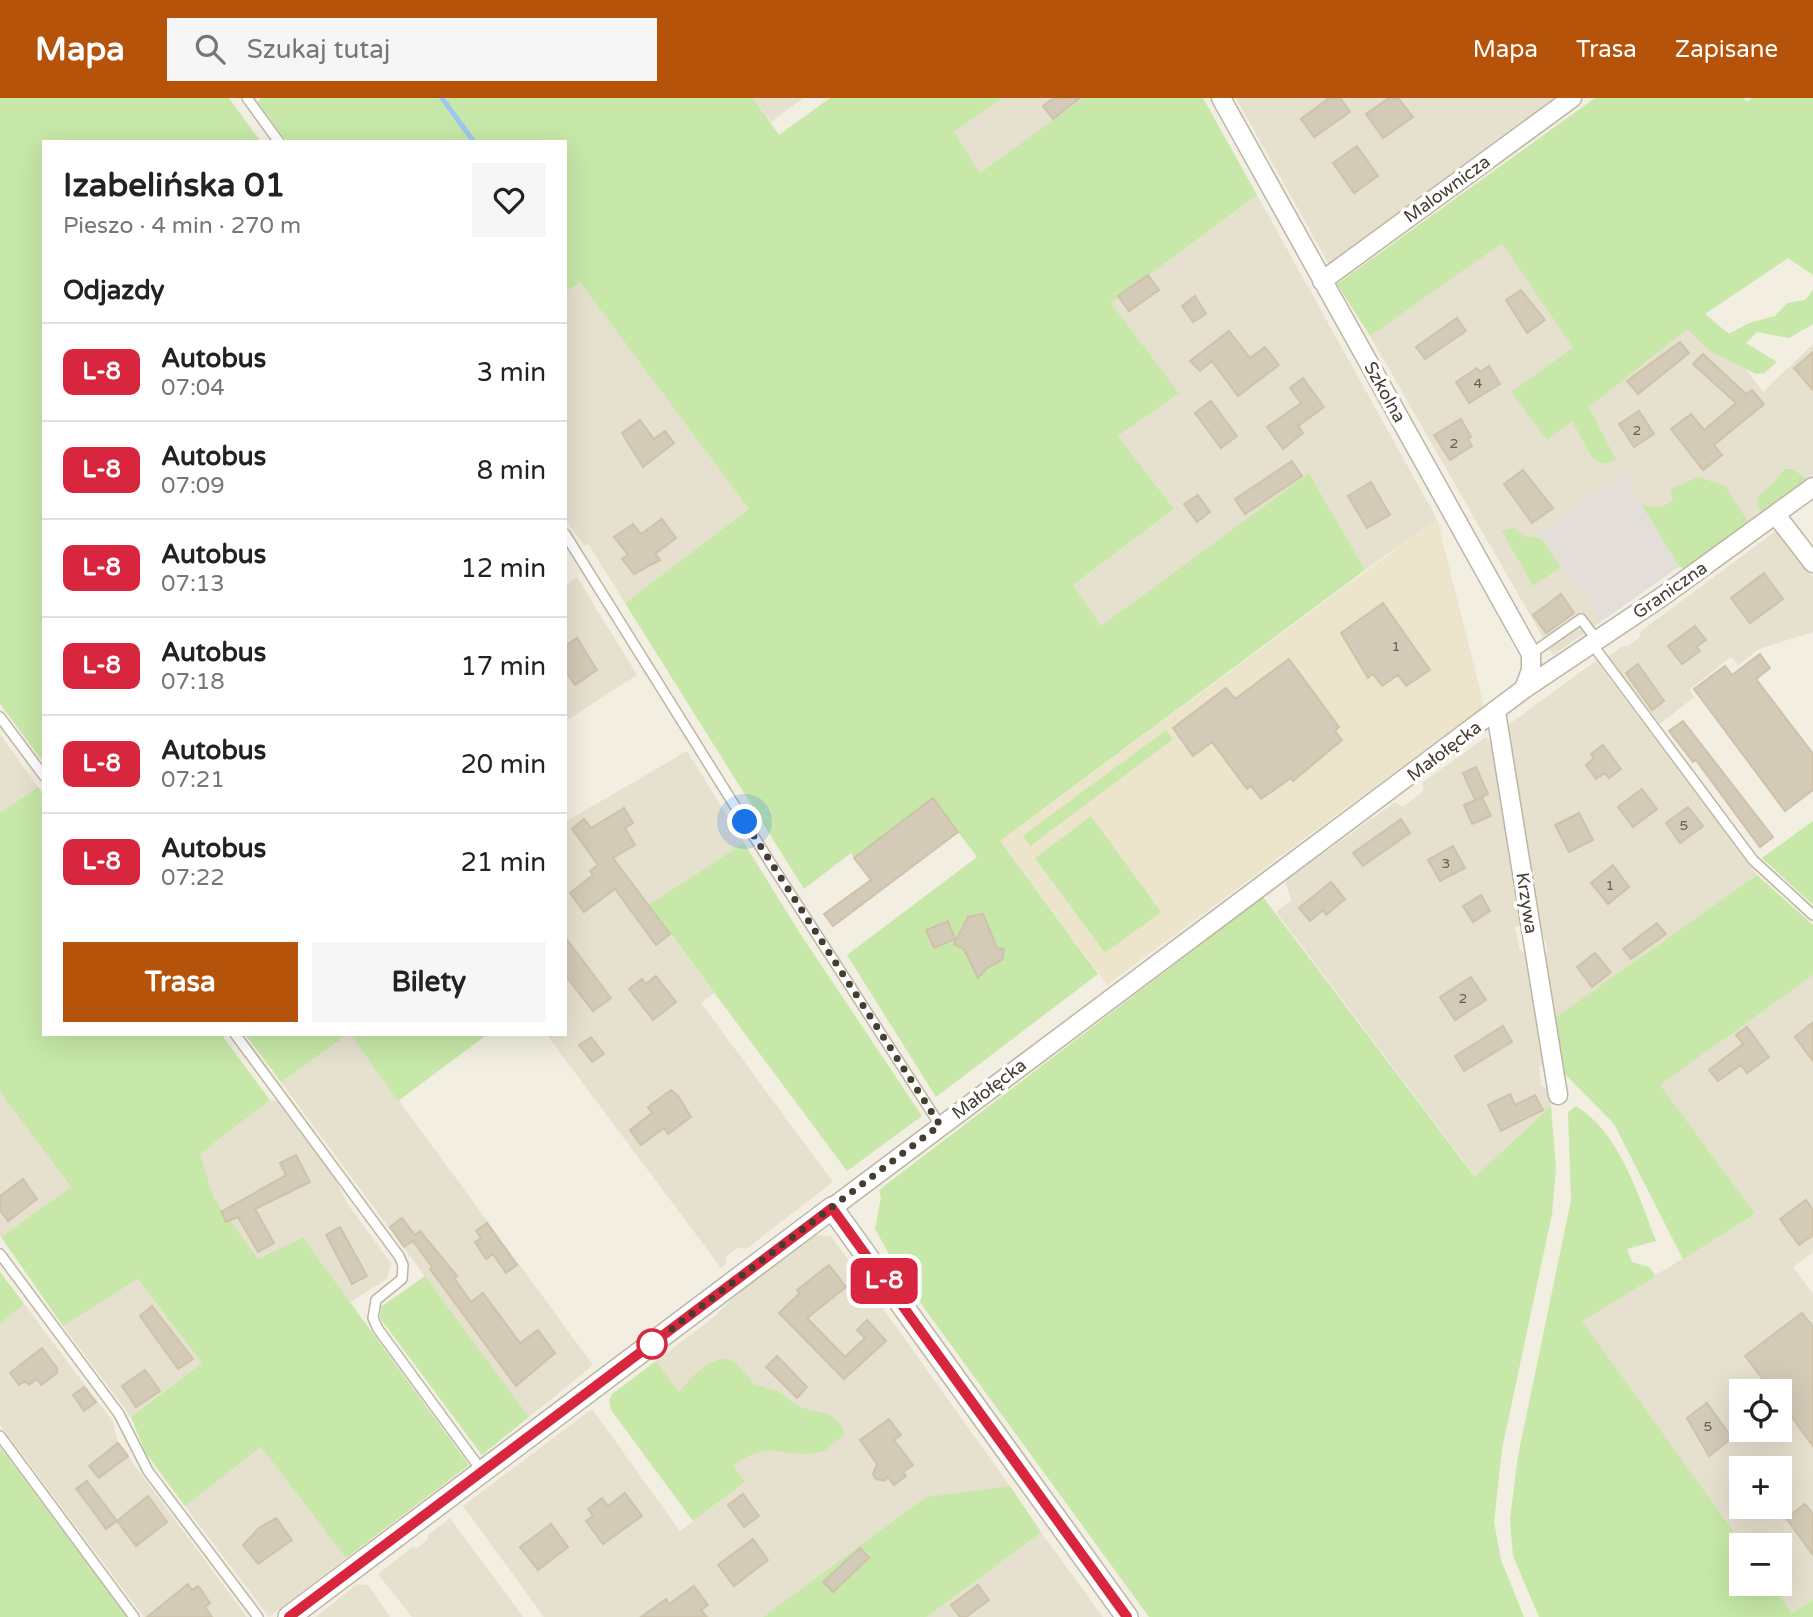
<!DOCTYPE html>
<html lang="pl">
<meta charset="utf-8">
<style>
:root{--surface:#fff;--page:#f6f6f6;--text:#222;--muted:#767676;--line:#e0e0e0;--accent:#b45309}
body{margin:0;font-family:"Varela Round",sans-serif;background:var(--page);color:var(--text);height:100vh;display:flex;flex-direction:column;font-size:26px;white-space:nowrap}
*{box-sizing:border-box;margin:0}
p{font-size:23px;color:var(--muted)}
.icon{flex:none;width:38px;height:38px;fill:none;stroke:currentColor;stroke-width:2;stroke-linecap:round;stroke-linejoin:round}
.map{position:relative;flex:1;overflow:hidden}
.sheet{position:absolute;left:42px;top:42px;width:525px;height:896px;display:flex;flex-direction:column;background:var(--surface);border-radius:0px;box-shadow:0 7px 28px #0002}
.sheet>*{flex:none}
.badge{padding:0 14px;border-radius:10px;font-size:24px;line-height:46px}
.fabs{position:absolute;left:1729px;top:1281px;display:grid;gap:14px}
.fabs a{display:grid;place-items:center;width:63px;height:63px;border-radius:0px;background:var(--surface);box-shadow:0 7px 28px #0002;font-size:35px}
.you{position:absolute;width:35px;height:35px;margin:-18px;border:5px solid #fff;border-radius:50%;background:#1a73e8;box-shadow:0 0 0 10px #1a73e833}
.map>.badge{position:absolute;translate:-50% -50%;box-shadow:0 0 0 4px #fff}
h2{padding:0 21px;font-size:26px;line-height:63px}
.round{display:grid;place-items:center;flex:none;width:74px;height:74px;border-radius:0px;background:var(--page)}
.headline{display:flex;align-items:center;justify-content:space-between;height:119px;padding:0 21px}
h1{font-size:33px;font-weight:700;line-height:52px}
.button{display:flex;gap:14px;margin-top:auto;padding:14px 21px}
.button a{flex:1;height:80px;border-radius:0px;background:var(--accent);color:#fff;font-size:28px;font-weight:700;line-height:80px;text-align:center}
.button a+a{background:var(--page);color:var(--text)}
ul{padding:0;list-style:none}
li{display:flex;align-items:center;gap:21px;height:98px;padding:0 21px;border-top:2px solid var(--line)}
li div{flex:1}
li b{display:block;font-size:26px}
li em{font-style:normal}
li .badge{min-width:77px;font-weight:700;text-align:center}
header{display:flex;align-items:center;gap:42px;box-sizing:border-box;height:98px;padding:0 35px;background:var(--accent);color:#fff}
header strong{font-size:33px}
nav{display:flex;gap:38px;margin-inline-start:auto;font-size:24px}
.search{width:490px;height:63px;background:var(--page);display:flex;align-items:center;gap:18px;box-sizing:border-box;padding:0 24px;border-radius:0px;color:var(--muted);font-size:26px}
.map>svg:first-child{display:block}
.residential{fill:#e6e0cf;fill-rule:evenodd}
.industrial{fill:#e3ded7}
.education{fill:#ece4cb}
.green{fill:#c7e8a8}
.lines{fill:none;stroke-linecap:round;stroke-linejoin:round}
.stream{stroke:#9ac8f2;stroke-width:5}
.building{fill:#d3cab7;stroke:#cec2aa;stroke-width:2}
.service-casing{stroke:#bdb6a4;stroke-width:12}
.minor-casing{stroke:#bdb6a4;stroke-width:21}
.tertiary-casing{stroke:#bdb6a4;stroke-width:24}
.service{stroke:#fff;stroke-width:9}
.minor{stroke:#fff;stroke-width:18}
.tertiary{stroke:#fff;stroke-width:21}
.line-casing{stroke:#fff;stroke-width:16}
.line{stroke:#d7263d;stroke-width:10}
.walk{stroke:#433d32;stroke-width:7;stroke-dasharray:0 12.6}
.stop-dot{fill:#fff;stroke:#d7263d;stroke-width:3.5}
.labels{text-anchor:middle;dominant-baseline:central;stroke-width:7;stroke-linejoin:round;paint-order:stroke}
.number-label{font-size:14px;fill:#676053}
.street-label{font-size:18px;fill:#433d32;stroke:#fff}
</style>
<header>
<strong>Mapa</strong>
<div class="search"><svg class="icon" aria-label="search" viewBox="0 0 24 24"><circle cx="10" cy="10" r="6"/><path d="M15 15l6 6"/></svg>Szukaj tutaj</div>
<nav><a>Mapa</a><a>Trasa</a><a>Zapisane</a></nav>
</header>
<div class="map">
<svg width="1813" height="1519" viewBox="0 0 1813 1519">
<rect width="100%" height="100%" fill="#f2eee1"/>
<path class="residential" d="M753,0H803L771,24Z
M1002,0H1084L980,75L954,34Z
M1236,0H1558L1330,168Z
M1257,97L1437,421L1365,472L1309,375L1101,528L1073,487L1174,411L1118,338L1179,295L1111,205Z
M1502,144L1573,250L1705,217L1763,294L1813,246V376L1686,472L1679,468L1622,375L1538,436L1602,523L1553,557L1370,238Z
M580,183L749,411L625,505L588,446L585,448L565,421V194Z
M1777,432L1813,479V534L1759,551L1738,567L1731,559L1689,592L1694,599L1660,626L1608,559L1622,548H1628L1640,539L1641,533Z
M577,479L637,577L569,621L565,615V488Z
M1596,563L1757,777L1553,921L1544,857L1548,853L1538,822L1508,627Z
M0,636L38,689L0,715Z
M1486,639L1494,649L1522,827L1515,829L1520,852L1527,856L1545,964L1539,969L1541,987L1549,993L1551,1008L1476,1079L1276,814L1291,802L1285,783L1395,704L1403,709L1424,692L1422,685Z
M687,653L744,745L649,808L714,895L701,905L833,1084L746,1151L740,1149L732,1154L726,1159L727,1165L721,1170L546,936H565V724Z
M1813,877V1154L1793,1169L1813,1196V1502L1792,1515L1771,1486H1780V1447H1743L1581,1223L1754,1117L1659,987ZM1741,1293H1780V1332H1741ZM1741,1370H1780V1409H1741Z
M350,936L593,1267L529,1319L281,984Z
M0,994L71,1089L1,1139L0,1137Z
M270,1002L280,1004L331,1072L348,1107L391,1165L387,1181L349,1205L303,1141L258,1162L213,1101L200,1056Z
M813,1137L831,1138L1010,1388L926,1399L763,1519H544L463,1408L592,1311L680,1433L744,1385L656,1263L714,1219L747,1186Z
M138,1181L202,1265L131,1319L63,1228Z
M24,1206L113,1324L118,1345L247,1519H144L0,1327V1226Z
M261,1349L346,1460L269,1519L185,1408Z
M450,1420L523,1519H412L378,1476L413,1449L417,1450L428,1441V1437Z
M1041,1434L1103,1519H927Z
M357,1486L368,1487L390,1519H316Z"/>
<path class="industrial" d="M1622,374L1680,468L1602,523L1538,436Z"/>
<path class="education" d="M1437,421L1484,608L1107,887L1000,743Z"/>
<path class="green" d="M0,0H229L261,44H44V665L0,606Z
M260,0H753L779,37L830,0H1002L954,34L980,75L1084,0H1203L1257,97L1111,205L1179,295L1118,338L1174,411L1073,487L1101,528L1309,375L1365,472L1000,743L1098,876L936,999L847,857L977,759L933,701L854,760L851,755L804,791L625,505L749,411L580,184L565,194V44H287L258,5Z
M1595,0H1743L1747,4L1752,0H1813V177L1788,160L1705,216L1729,236L1749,225L1775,218L1787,205L1805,202L1813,192V226L1789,240L1757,234L1746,245L1777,264L1764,275L1756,276L1710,253L1687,231L1589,309L1616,362L1603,366L1593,361L1572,323L1547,342L1511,294L1573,250L1502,145L1370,238L1337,186Z
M1784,371H1792L1807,381L1762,414L1757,406L1758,398L1774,385Z
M1698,379L1725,388L1749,425L1686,472L1679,468L1641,406L1660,410L1673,403L1671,391Z
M1514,430L1525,439L1541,440L1561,469L1533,488L1502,433Z
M1166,632L1173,641L1030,748L1023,738Z
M38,689L44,697V936H221L270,1002L200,1056L214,1101L258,1161L303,1140L469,1367L346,1460L261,1349L185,1408L145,1354L131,1319L202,1265L138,1181L63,1228L1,1139L71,1089L0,994V715Z
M1091,718L1161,814L1105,855L1035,760Z
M1813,723V807L1762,760Z
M744,745L801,837L922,1018L847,1073L649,807Z
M1757,777L1813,827V877L1660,987L1755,1116L1683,1161L1614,1026L1562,973L1553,921Z
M1263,799L1475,1079L1551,1008L1556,1069L1552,1116L1502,1351L1494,1424L1501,1462L1524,1519H1149L903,1181L875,1131L881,1099L879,1092Z
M245,936H349L281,984Z
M350,936H488L398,1003Z
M1576,1008C1620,1035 1638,1097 1656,1143L1627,1151L1632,1164L1649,1169L1656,1178L1582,1223L1743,1447L1741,1486H1771L1792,1515L1813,1502V1519H1539L1513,1458L1510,1421L1518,1358L1571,1102L1568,1014Z
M0,1174L24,1206L0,1226Z
M425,1178L529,1319L482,1357L380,1220L381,1209Z
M725,1260L737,1266L754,1286L777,1293L799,1309L828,1316L838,1323L845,1336L824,1353L816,1355C780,1361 771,1339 733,1368L745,1384L693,1423L611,1312L609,1303L612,1296L656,1263L679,1294C692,1279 704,1264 725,1260Z
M0,1349L127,1519H0Z
M1010,1388L1041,1434L927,1519H763L926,1399Z"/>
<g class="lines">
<path class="stream" d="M442,0L474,44"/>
</g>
<path class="building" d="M1054,0H1080L1053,21L1043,8Z
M1329,0H1340L1350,14L1314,39L1301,21Z
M1389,0H1398L1413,19L1383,40L1366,16Z
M1357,48L1378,78L1354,95L1333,65Z
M1148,177L1159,192L1129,213L1118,198Z
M1521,192L1545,222L1527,235L1506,202Z
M1195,198L1206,216L1193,224L1182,208Z
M1457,220L1466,233L1425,261L1416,249Z
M1229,233L1250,260L1265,249L1279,267L1238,298L1212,263L1200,273L1190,263Z
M1680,244L1689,255L1638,296L1627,283Z
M1813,254V292L1794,270Z
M1703,256L1746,296L1752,292L1764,306L1714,347L1722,357L1703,372L1671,331L1691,316L1704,332L1736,305L1693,266Z
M1489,268L1500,286L1469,305L1456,284L1477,270L1480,274Z
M1303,280L1324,309L1298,328L1303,335L1283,351L1267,329L1301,305L1290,290Z
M1211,303L1237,338L1221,350L1195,315Z
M1639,313L1654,336L1634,349L1619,326Z
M1461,321L1471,339L1468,341L1472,348L1450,362L1434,337Z
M640,322L654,341L665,333L674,345L643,369L622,335Z
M1292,363L1302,378L1245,416L1235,401Z
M1523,372L1553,410L1532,425L1504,386Z
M1371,384L1390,417L1367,430L1348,398Z
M1198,397L1210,414L1197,424L1184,406Z
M662,421L676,440L655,456L660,462L634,476L622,461L628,457L614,439L633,426L641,436Z
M1764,475L1783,501L1750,525L1731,500Z
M1561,496L1574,515L1546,535L1533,517Z
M1383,505L1430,572L1406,588L1398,577L1382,588L1373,576L1368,580L1341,535Z
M1695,528L1706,542L1696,549L1700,553L1682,566L1668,548Z
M577,540L597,572L575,587L565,572V548Z
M1760,556L1770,570L1756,581L1813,656V692L1785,713L1694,591L1725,568L1732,577Z
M1289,561L1339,629L1335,633L1342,642L1293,683L1291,680L1261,701L1251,688L1247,691L1212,644L1193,658L1173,630L1226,590L1235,601Z
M1638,566L1664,603L1652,612L1626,575Z
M1683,623L1773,739L1760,749L1696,662L1693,664L1669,633Z
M1603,647L1621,671L1609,680L1605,675L1596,681L1586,667L1594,660L1591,656Z
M1476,669L1488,696L1475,702L1463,675Z
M1642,691L1657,711L1633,729L1618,709Z
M1482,699L1491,718L1472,726L1464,707Z
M933,700L958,734L833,828L824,816L871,782L854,760Z
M1688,709L1703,728L1680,745L1666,725Z
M624,710L633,725L625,730L635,747L613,760L670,836L656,847L615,791L584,814L570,795L593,777L590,773L598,767L572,731L584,721L591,730Z
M1579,715L1593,742L1569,754L1555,727Z
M1401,721L1410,735L1363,768L1353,755Z
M1453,748L1465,770L1440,783L1428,762Z
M1613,767L1629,789L1608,806L1591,785Z
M1331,784L1345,801L1326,817L1323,812L1310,823L1299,810Z
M1481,797L1490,813L1473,824L1463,808Z
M983,816L997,850L1004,851L1002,862L987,870L978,880L964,851L954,846L968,819Z
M948,823L955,841L934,850L926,832Z
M1657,825L1666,836L1631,861L1623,851Z
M565,839L611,900L593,913L565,877Z
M1595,855L1611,874L1592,889L1577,869Z
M656,878L676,904L653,922L629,891L642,881L646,886Z
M1471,879L1486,902L1455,922L1440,899Z
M1813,924V963L1795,939Z
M1503,928L1512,944L1464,973L1455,958Z
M1747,929L1769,959L1747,975L1741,967L1718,983L1709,972L1743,946L1736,937Z
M591,939L604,956L592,964L579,947Z
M671,992L678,998L691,1019L668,1036L664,1030L641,1047L630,1032L652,1015L648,1009Z
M1510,996L1515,1007L1535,997L1543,1012L1501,1033L1488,1007Z
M296,1057L310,1084L255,1111L274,1145L258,1154L238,1119L226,1124L221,1114L286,1077L280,1065Z
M23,1081L37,1101L8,1123L0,1112V1098Z
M1806,1102L1813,1112V1137L1799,1147L1780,1121Z
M402,1120L415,1137L420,1133L457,1178L454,1180L471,1204L483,1195L520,1245L538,1232L555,1255L516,1288L430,1171L432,1169L413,1143L404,1149L390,1129Z
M487,1125L517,1167L506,1175L493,1156L486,1161L475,1144L481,1140L476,1133Z
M340,1129L367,1178L352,1186L326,1137Z
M829,1167L846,1189L807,1220L845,1259L865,1240L857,1232L867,1222L886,1243L844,1281L779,1215L800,1195L797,1192Z
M152,1208L193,1261L178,1271L140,1218Z
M1802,1215L1813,1229V1348L1780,1303V1293H1772L1745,1258Z
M42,1250L57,1270V1275L41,1287L37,1281L29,1287L25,1283L19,1287L10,1275Z
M777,1258L807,1289L797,1300L766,1269Z
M145,1272L160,1293L136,1309L122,1288Z
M84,1289L96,1304L84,1313L73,1297Z
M1707,1305L1732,1340L1709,1358L1687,1320Z
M889,1321L901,1337L894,1342L913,1367L903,1374L906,1378L894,1387L888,1379L884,1383L876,1381L873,1376L877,1366L860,1342Z
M118,1345L128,1358L99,1380L89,1368Z
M87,1383L117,1423L148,1398L167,1424L136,1448L117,1423L106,1431L87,1405L76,1391Z
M625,1395L642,1418L603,1446L586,1423L593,1418L588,1411L602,1400L608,1408Z
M743,1396L759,1418L744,1429L728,1407Z
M1805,1406L1813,1416V1457L1786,1420Z
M276,1420L292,1442L258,1466L243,1447L259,1430Z
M551,1426L568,1449L538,1472L520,1449Z
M753,1441L768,1462L734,1488L718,1467Z
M860,1450L869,1460L833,1494L823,1484Z
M188,1486L192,1492L198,1488L202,1493L210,1505L205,1509L212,1519H147Z
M978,1487L989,1502L966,1519H960L951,1507Z
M694,1488L708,1507L701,1512L707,1519H641L666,1501L669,1506Z"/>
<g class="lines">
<g class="service-casing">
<path id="service" d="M247,0L279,44
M565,436L773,769L940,1027
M1592,546L1753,762L1813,817
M1531,556L1581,521L1597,542
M0,619L44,678
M235,936L399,1158L403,1167L402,1181L376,1202L373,1220L378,1231L482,1373
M0,1156L119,1316L148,1373L258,1519
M0,1338L134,1519"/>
</g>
<g class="minor-casing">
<path id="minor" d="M1221,0L1531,556V572L1524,591
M1322,183L1572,0
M1776,417L1813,465
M1496,614L1558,997
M832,1110L1524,591L1663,498L1813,389"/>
</g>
<g class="tertiary-casing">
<path id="tertiary" d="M289,1519L832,1110L1127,1519"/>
</g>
<use href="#service" class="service"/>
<use href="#minor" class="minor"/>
<use href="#tertiary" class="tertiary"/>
</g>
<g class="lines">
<g class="line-casing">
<path id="line" d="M289,1519L832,1110L1127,1519"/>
</g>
<use href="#line" class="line"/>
<path class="walk" d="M652,1246L940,1027L745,724"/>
</g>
<circle class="stop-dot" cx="652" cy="1246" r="14"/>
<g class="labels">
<g class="number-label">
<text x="1478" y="285">4</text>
<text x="1637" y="332">2</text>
<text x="1454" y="345">2</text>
<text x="1396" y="548">1</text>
<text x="1684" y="727">5</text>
<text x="1446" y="765">3</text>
<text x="1610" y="787">1</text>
<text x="1463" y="900">2</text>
<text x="1708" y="1328">5</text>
</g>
<g class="street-label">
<text transform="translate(1447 91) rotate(-36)">Malownicza</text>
<text transform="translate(1385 294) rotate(61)">Szkolna</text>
<text transform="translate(1670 492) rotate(-35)">Graniczna</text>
<text transform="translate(1444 653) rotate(-37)">Małołęcka</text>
<text transform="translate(1527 805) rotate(81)">Krzywa</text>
<text transform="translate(989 991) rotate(-37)">Małołęcka</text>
</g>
</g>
</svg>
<div class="fabs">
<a><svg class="icon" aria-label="locate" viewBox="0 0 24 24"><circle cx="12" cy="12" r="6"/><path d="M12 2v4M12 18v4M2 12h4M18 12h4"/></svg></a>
<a>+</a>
<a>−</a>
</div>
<div class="you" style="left:745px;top:724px"></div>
<b class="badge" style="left:884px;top:1183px;background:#d7263d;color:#fff">L-8</b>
<section class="sheet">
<div class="headline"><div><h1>Izabelińska 01</h1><p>Pieszo · 4 min · 270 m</p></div><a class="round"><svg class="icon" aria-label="heart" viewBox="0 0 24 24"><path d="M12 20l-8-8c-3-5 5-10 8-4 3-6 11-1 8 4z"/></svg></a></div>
<h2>Odjazdy</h2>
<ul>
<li><span class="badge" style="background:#d7263d;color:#fff">L-8</span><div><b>Autobus</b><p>07:04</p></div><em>3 min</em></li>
<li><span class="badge" style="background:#d7263d;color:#fff">L-8</span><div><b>Autobus</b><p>07:09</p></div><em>8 min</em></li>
<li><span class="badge" style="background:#d7263d;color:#fff">L-8</span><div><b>Autobus</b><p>07:13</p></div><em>12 min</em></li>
<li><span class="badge" style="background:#d7263d;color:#fff">L-8</span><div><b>Autobus</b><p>07:18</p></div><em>17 min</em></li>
<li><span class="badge" style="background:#d7263d;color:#fff">L-8</span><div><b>Autobus</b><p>07:21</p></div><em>20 min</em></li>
<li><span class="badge" style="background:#d7263d;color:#fff">L-8</span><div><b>Autobus</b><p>07:22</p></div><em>21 min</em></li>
</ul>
<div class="button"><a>Trasa</a><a>Bilety</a></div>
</section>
</div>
